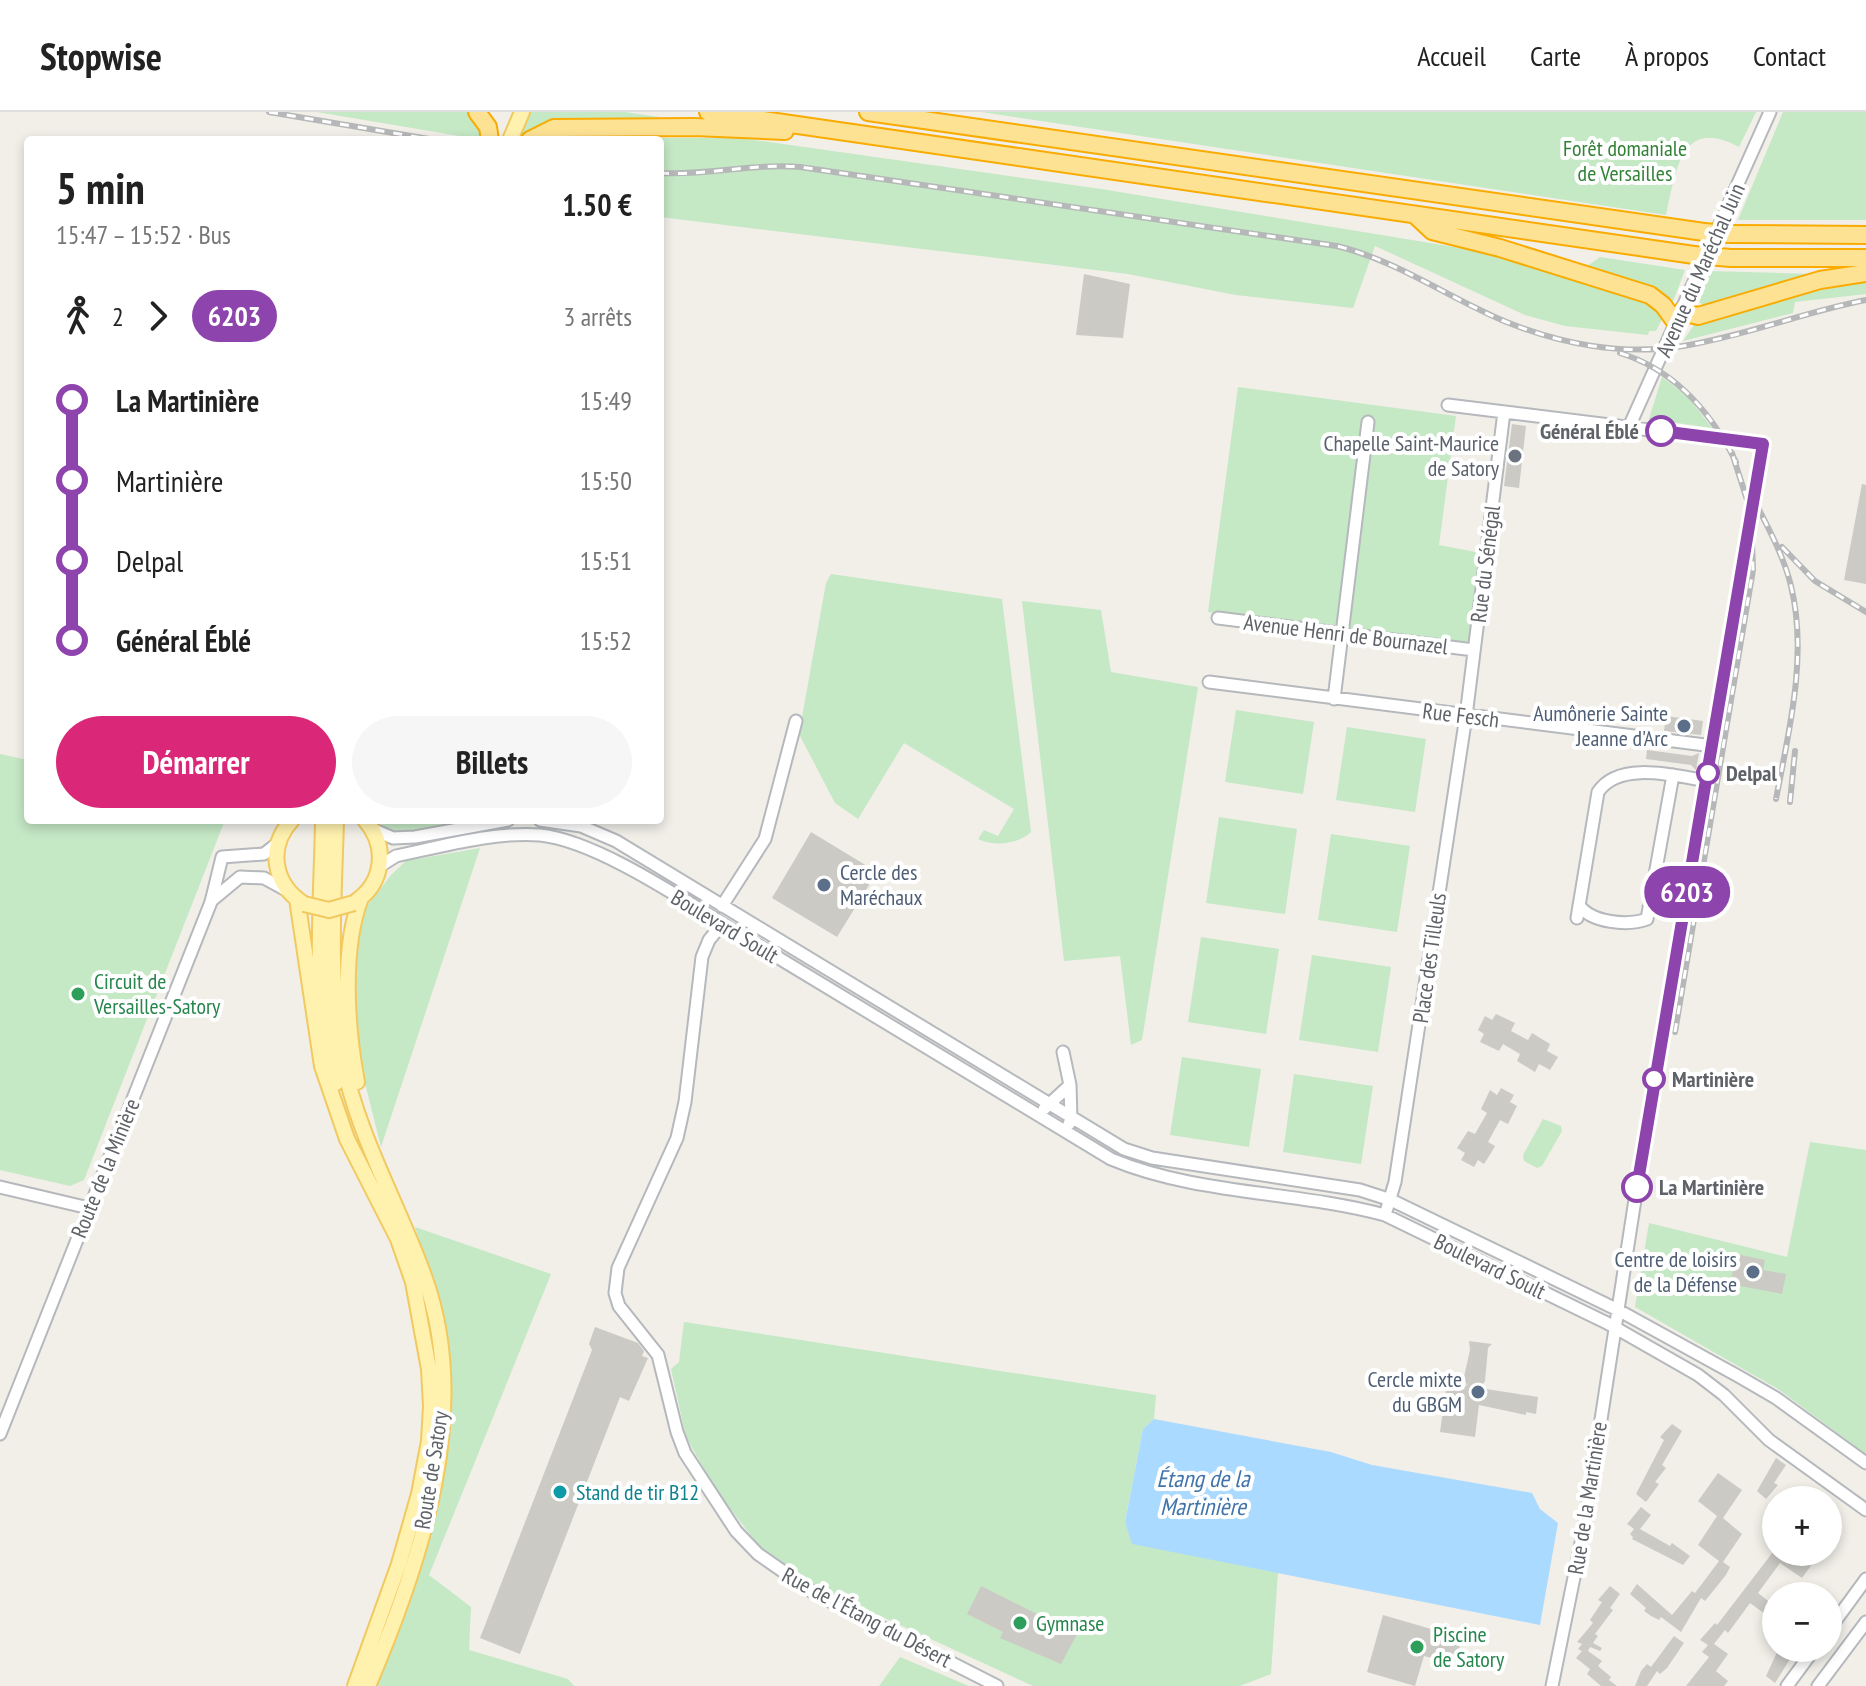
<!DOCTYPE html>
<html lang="fr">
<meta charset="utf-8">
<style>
:root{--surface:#fff;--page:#f6f6f6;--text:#222;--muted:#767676;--line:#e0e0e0;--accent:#db2777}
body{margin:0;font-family:"PT Sans Narrow",sans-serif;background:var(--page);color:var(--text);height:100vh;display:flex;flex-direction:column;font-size:30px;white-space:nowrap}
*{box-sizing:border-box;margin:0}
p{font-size:26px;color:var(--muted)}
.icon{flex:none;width:44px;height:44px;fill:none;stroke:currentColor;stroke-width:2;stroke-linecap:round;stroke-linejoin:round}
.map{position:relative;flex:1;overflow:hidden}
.side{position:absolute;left:24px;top:24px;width:640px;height:688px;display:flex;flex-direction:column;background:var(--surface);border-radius:8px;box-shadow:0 4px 12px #0003}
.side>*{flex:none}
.badge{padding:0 16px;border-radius:26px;font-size:28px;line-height:52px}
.controls{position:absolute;left:1762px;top:1374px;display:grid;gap:16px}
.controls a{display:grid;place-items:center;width:80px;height:80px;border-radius:50%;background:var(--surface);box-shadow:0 4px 12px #0003;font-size:40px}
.map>.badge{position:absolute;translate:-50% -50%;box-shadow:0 0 0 4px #fff}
.legs{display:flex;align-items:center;gap:12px;height:88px;padding:0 32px;font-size:26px}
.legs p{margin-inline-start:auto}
.summary{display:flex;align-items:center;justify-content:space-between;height:136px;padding:0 32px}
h1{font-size:44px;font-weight:700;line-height:60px}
.cta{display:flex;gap:16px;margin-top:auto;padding:16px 32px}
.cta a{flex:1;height:92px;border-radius:48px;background:var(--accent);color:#fff;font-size:32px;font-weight:700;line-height:92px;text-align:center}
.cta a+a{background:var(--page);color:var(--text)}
ul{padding:0 32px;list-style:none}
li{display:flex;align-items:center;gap:28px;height:80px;font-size:30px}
li i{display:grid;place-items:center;width:12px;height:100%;margin:0 10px;background:currentColor}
li i::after{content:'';width:20px;height:20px;margin:-10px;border:6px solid;border-radius:50%;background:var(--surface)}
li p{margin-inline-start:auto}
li:first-child i{background:linear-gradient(#0000 50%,currentColor 0)}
li:last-child i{background:linear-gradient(currentColor 50%,#0000 0)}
header{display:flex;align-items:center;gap:48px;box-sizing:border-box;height:112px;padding:0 40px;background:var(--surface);border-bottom:2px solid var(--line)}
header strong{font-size:38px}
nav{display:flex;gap:44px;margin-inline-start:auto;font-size:28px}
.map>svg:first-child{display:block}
.green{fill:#c5e8c5}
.water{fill:#aadaff}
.building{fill:#cccac5}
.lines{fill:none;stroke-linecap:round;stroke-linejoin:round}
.minor-casing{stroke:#b5b8bc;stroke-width:15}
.major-casing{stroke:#f2c960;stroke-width:18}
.highway-casing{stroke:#f9ab00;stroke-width:20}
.minor{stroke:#fff;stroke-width:11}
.major{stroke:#fff2af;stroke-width:14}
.highway{stroke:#fde293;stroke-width:16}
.rail-casing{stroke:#b6b7b8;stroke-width:6}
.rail{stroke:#fff;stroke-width:3;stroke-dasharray:9;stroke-linecap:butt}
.major-bridge-casing{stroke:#f2c960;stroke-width:18;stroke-linecap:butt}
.highway-bridge-casing{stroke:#f9ab00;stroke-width:20;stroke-linecap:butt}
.major-bridge{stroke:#fff2af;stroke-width:14}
.highway-bridge{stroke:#fde293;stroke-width:16}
.line-1-casing{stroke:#fff;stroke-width:18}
.line-1{stroke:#8e44ad;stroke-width:12}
.stop-1-dot{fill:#fff;stroke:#8e44ad;stroke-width:4}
.worship-dot{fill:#6b7280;stroke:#fff;stroke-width:3}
.service-dot{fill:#5c6f8a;stroke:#fff;stroke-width:3}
.leisure-dot{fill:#2e9e5b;stroke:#fff;stroke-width:3}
.culture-dot{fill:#0f9aa8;stroke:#fff;stroke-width:3}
.labels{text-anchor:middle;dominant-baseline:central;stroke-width:8;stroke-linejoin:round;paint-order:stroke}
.park-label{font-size:22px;fill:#348238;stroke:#fff}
.street-label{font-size:22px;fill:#5f6368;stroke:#fff}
.stop-label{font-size:22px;font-weight:bold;fill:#5f6368;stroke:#fff;text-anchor:start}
.worship-label{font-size:22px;fill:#5b616d;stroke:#fff;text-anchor:end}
.service-label{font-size:22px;fill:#4e5e75;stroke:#fff;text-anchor:end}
.leisure-label{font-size:22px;fill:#27864d;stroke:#fff;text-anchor:start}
.culture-label{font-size:22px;fill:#0d838f;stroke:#fff;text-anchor:start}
.water-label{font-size:24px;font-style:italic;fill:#4174aa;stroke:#fff}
</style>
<header>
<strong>Stopwise</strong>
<nav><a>Accueil</a><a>Carte</a><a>À propos</a><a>Contact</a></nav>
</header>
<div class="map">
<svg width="1866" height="1574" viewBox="0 0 1866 1574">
<rect width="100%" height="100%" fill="#f1efe8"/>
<path class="green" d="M317,0H468L483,17V28Z
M530,0H625L659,5L658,12H567L518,28Z
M981,0H1756L1739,35C1681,4 1676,58 1666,103Z
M1783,0H1866V108H1738Z
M559,26H740L1101,77L1485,140L1653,193L1663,205L1656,219H1649L1648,223L1565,214L1525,203L1375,134L1353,196L1236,183L1128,162L660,105V28H557Z
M1600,145L1685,158L1672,192L1586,155Z
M1709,159L1814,162L1709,197L1696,188Z
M1866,170V182L1795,190L1793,201L1683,229L1694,213L1777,186Z
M1662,265L1688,285L1712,316L1649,307Z
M1238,275L1456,304L1439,433L1481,441L1470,533L1208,500Z
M831,462L1002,487L1031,720C1019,732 994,735 978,727L984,718L998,724L1014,697L904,631L858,707L835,691L799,622L826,471Z
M1022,489L1101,498L1111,560L1198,575L1142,928L1131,933L1120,844L1064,849Z
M1236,598L1314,610L1303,682L1225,670Z
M1347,615L1426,627L1415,700L1336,688Z
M0,642L28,648V708H225L84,1068L70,1074L0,1058Z
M1219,705L1297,717L1285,802L1206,791Z
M377,708H474C446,713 399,732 377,708Z
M1331,722L1410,734L1397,820L1318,808Z
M480,736L381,1035L360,951L356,905L354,861L361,802L391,763L406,749Z
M1201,825L1279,837L1266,922L1188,910Z
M1312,843L1391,855L1378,940L1299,928Z
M1182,945L1261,957L1249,1035L1170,1023Z
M1294,962L1373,974L1361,1052L1283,1040Z
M1543,1007L1561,1014L1562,1019L1542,1054L1537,1056L1524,1049L1523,1043Z
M1810,1030L1866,1038V1342L1778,1277L1635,1195L1649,1111L1787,1145Z
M415,1115L551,1162L429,1463L471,1495L469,1538L568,1567L574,1574H373L399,1515L445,1356L448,1240L434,1172Z
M684,1210L1156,1283L1154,1307L1143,1317L1125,1409L1132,1431L1278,1460L1271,1562L1240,1574H1033L815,1474L759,1434L716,1378L686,1325L671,1257L679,1250Z
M900,1545L969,1574H879Z"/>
<path class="water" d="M1154,1307L1331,1340L1372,1353L1532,1381L1540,1397L1558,1411L1540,1513L1132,1432L1125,1410L1143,1317Z"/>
<path class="building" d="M1084,162L1130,172L1123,226L1076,223Z
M1512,312L1526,314L1519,376L1504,374Z
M1862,372L1866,373V472L1844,468Z
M1666,604L1703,609L1701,623L1664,619Z
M1647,638L1692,644L1699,641L1696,658L1691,653L1646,647Z
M811,720L877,760L837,825L772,786Z
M1496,902L1515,911L1511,919L1528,928L1532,921L1550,932L1547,939L1558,945L1550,958L1539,952L1535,960L1517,949L1520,942L1503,932L1499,939L1480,930L1484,922L1478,918L1485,904L1492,908Z
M1501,976L1514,983L1510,990L1517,994L1508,1012L1500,1008L1488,1030L1495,1034L1491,1041L1484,1052L1478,1048L1474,1055L1461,1048L1465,1041L1457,1036L1468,1019L1475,1022L1487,1001L1481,997L1490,978L1497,983Z
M1722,1139L1765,1148L1763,1158L1786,1162L1782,1182L1730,1172L1734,1153L1720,1150Z
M595,1215L638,1231L644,1239L642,1244L648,1246L629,1289L620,1285L520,1542L480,1526L592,1238L589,1232Z
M1469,1229L1492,1232L1488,1236L1485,1269L1480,1276L1538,1285L1536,1302L1526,1300V1303L1479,1293L1475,1325L1440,1320L1447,1270L1467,1274L1464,1265L1470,1238Z
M1672,1312L1682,1319L1662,1353L1666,1356L1655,1370L1659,1372L1646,1390L1636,1382L1664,1328L1660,1325Z
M1776,1346L1786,1353L1774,1371L1778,1373L1766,1387L1757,1379Z
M1718,1361L1742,1378L1723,1406L1742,1422L1723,1450L1730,1455L1726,1463L1705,1489L1701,1486L1681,1520L1661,1505L1659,1508L1651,1504L1644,1499L1646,1496L1630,1482L1637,1472L1672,1503L1692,1479L1695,1481L1719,1449L1698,1433L1717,1404L1698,1389Z
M1641,1395L1651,1403L1640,1417L1670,1434L1672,1431L1690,1444L1683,1453L1632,1427L1633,1425L1630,1422L1634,1417L1627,1412Z
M1773,1440H1821L1802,1466L1780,1451L1758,1481L1776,1495V1510L1750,1491L1728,1521L1725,1518L1714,1532L1728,1542L1716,1559L1728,1569L1724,1574H1686L1709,1545L1702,1540L1708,1533L1700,1528L1715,1511L1717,1513Z
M981,1474L1077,1522L1061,1552L1000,1526L1003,1520L967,1502Z
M1610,1474L1620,1482L1610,1496L1613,1498L1595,1522L1598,1524L1593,1531L1602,1536L1600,1539L1590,1535L1588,1539L1602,1549L1598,1554L1611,1565L1609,1568L1617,1574H1601L1587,1562L1590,1557L1576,1546L1582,1539L1578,1537L1582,1532L1577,1530L1593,1511L1590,1508L1602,1490L1598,1488Z
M1383,1503L1462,1526L1455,1552L1424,1544L1415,1574L1367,1560Z
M1674,1524L1684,1531L1667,1556L1660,1562L1657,1559L1647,1574H1635L1641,1559L1647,1552L1651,1555Z
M1779,1536H1797L1775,1571L1766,1564Z"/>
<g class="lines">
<g class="minor-casing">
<path id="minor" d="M1448,293L1763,332L1647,1010L1585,1411L1552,1574
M1629,315L1770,0
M1218,506L1474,538
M1209,570L1713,634
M1334,587L1368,310
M540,708L581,714L616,729L1124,1037L1152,1046L1360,1078L1391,1088L1618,1198L1738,1264L1776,1286L1866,1351
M372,717L393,726L415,725L508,708
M222,745L264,742L278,731
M380,754L396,744C439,735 496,719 540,723C600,729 695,796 749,828C870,901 990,975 1111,1047C1197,1083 1296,1079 1385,1103L1607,1211L1698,1263L1724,1283L1769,1328L1866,1398
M211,789L240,765L264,766L286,778
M1579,793C1591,811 1628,814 1647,807L1673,663
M722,794L765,727L796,609
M1577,806L1598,680C1619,648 1676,664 1707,669
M722,812L709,828L702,845L685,990L677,1026L618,1156L615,1181L619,1194L658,1243L677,1320L685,1341L736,1419L758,1442L814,1481L997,1574
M1063,940L1070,973L1071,1007L1069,1012
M1044,997L1070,973
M0,1075L89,1096
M1385,1103L1395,1070L1466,604L1504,300
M0,1322L211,790L222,745
M1828,1519L1866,1467
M1787,1574L1815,1536
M1818,1574L1866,1510"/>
</g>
<g class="major-casing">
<path id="major" d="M510,28L522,0
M292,708C267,735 273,772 304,792
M323,708C322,791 311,892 336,971
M336,708C334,788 327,870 343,949C358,1024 398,1092 424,1164C473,1297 421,1450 368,1574
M297,787L322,954L347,1027L398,1127L413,1170L429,1257L431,1294L429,1329L419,1382L399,1452L355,1574
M355,790C384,771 388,734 365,708
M357,970C347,917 341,837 361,786"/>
</g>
<g class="highway-casing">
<path id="highway" d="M477,0L488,15L490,28
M708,0L1694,143
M868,0L1704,120
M530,28L554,16L694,15L785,19
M1416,104L1432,119L1500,136L1650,183L1663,193L1676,211
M1729,122L1866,123
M1731,146H1866
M1681,200L1698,204L1820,168L1866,161"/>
</g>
<use href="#minor" class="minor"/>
<use href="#major" class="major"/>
<use href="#highway" class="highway"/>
<g class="rail-casing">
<path id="rail" d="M269,0L435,28
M660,61C707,64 753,51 800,55L1337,134C1398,149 1447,185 1504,209C1560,232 1623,244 1683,234C1745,224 1804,200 1866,188
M1620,241C1675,258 1711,300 1736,350
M1755,390C1769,417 1784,445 1791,474C1808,543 1789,619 1776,687
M1782,435L1815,469L1866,500
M1790,690L1795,639
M1675,920L1753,458L1751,400L1732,341"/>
</g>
<use href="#rail" class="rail"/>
<g class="major-bridge-casing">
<path id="major-bridge" d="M304,792L329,798L354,791"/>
</g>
<g class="highway-bridge-casing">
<path id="highway-bridge" d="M1704,120L1729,122
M1694,143L1731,146"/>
</g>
<use href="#major-bridge" class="major-bridge"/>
<use href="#highway-bridge" class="highway-bridge"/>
</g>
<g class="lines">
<g class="line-1-casing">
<path id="line-1" d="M1637,1075L1763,332L1661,319"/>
</g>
<use href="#line-1" class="line-1"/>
</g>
<g class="stop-1-dot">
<circle cx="1661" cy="319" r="14"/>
<circle cx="1708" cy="661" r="10"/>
<circle cx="1654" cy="967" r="10"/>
<circle cx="1637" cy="1075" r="14"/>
</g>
<circle class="worship-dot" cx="1515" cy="344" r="8"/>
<g class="service-dot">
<circle cx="1684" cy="614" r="8"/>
<circle cx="824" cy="773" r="8"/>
<circle cx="1753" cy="1160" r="8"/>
<circle cx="1478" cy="1280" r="8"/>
</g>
<g class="leisure-dot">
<circle cx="78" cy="882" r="8"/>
<circle cx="1020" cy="1511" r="8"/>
<circle cx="1417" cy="1535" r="8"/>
</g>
<circle class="culture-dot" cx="560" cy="1380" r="8"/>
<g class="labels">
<g class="park-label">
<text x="1625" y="36">Forêt domaniale<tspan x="1625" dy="25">de Versailles</tspan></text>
</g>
<g class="street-label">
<text transform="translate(1700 158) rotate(-66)">Avenue du Maréchal Juin</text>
<text transform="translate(1485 452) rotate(-83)">Rue du Sénégal</text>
<text transform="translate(1346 522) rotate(7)">Avenue Henri de Bournazel</text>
<text transform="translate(1461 603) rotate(7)">Rue Fesch</text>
<text transform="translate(725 814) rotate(31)">Boulevard Soult</text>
<text transform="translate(1429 846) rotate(-82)">Place des Tilleuls</text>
<text transform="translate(105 1056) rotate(-68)">Route de la Minière</text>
<text transform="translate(1490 1154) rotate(26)">Boulevard Soult</text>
<text transform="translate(431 1358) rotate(-81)">Route de Satory</text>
<text transform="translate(1587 1386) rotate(-81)">Rue de la Martinière</text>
<text transform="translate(867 1505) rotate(28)">Rue de l'Étang du Désert</text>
</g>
<g class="stop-label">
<text x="1639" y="319" text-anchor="end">Général Éblé</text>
<text x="1726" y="661">Delpal</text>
<text x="1672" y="967">Martinière</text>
<text x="1659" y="1075">La Martinière</text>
</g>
<g class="worship-label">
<text x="1499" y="331">Chapelle Saint-Maurice<tspan x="1499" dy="25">de Satory</tspan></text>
</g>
<g class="service-label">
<text x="1668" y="601">Aumônerie Sainte<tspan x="1668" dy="25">Jeanne d'Arc</tspan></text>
<text x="840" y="760" text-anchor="start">Cercle des<tspan x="840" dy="25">Maréchaux</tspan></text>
<text x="1737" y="1147">Centre de loisirs<tspan x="1737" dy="25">de la Défense</tspan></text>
<text x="1462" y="1267">Cercle mixte<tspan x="1462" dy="25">du GBGM</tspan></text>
</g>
<g class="leisure-label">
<text x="94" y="869">Circuit de<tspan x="94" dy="25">Versailles-Satory</tspan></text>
<text x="1036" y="1511">Gymnase</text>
<text x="1433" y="1522">Piscine<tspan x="1433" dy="25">de Satory</tspan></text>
</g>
<g class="culture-label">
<text x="576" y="1380">Stand de tir B12</text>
</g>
<g class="water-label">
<text x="1203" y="1366">Étang de la<tspan x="1203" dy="28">Martinière</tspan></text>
</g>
</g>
</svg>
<div class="controls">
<a>+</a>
<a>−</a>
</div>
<b class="badge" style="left:1687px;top:780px;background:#8e44ad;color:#fff">6203</b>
<section class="side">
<div class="summary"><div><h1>5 min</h1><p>15:47 – 15:52 · Bus</p></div><b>1.50 €</b></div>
<div class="legs"><svg class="icon" aria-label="walk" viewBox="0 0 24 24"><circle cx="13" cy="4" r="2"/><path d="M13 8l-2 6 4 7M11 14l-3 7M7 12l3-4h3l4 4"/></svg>2<svg class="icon" aria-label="forward" viewBox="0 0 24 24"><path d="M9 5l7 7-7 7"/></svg><b class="badge" style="background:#8e44ad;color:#fff">6203</b><p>3 arrêts</p></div>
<ul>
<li><i style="color:#8e44ad"></i><b>La Martinière</b><p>15:49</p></li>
<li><i style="color:#8e44ad"></i><span>Martinière</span><p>15:50</p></li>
<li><i style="color:#8e44ad"></i><span>Delpal</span><p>15:51</p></li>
<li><i style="color:#8e44ad"></i><b>Général Éblé</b><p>15:52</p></li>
</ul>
<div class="cta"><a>Démarrer</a><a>Billets</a></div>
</section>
</div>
